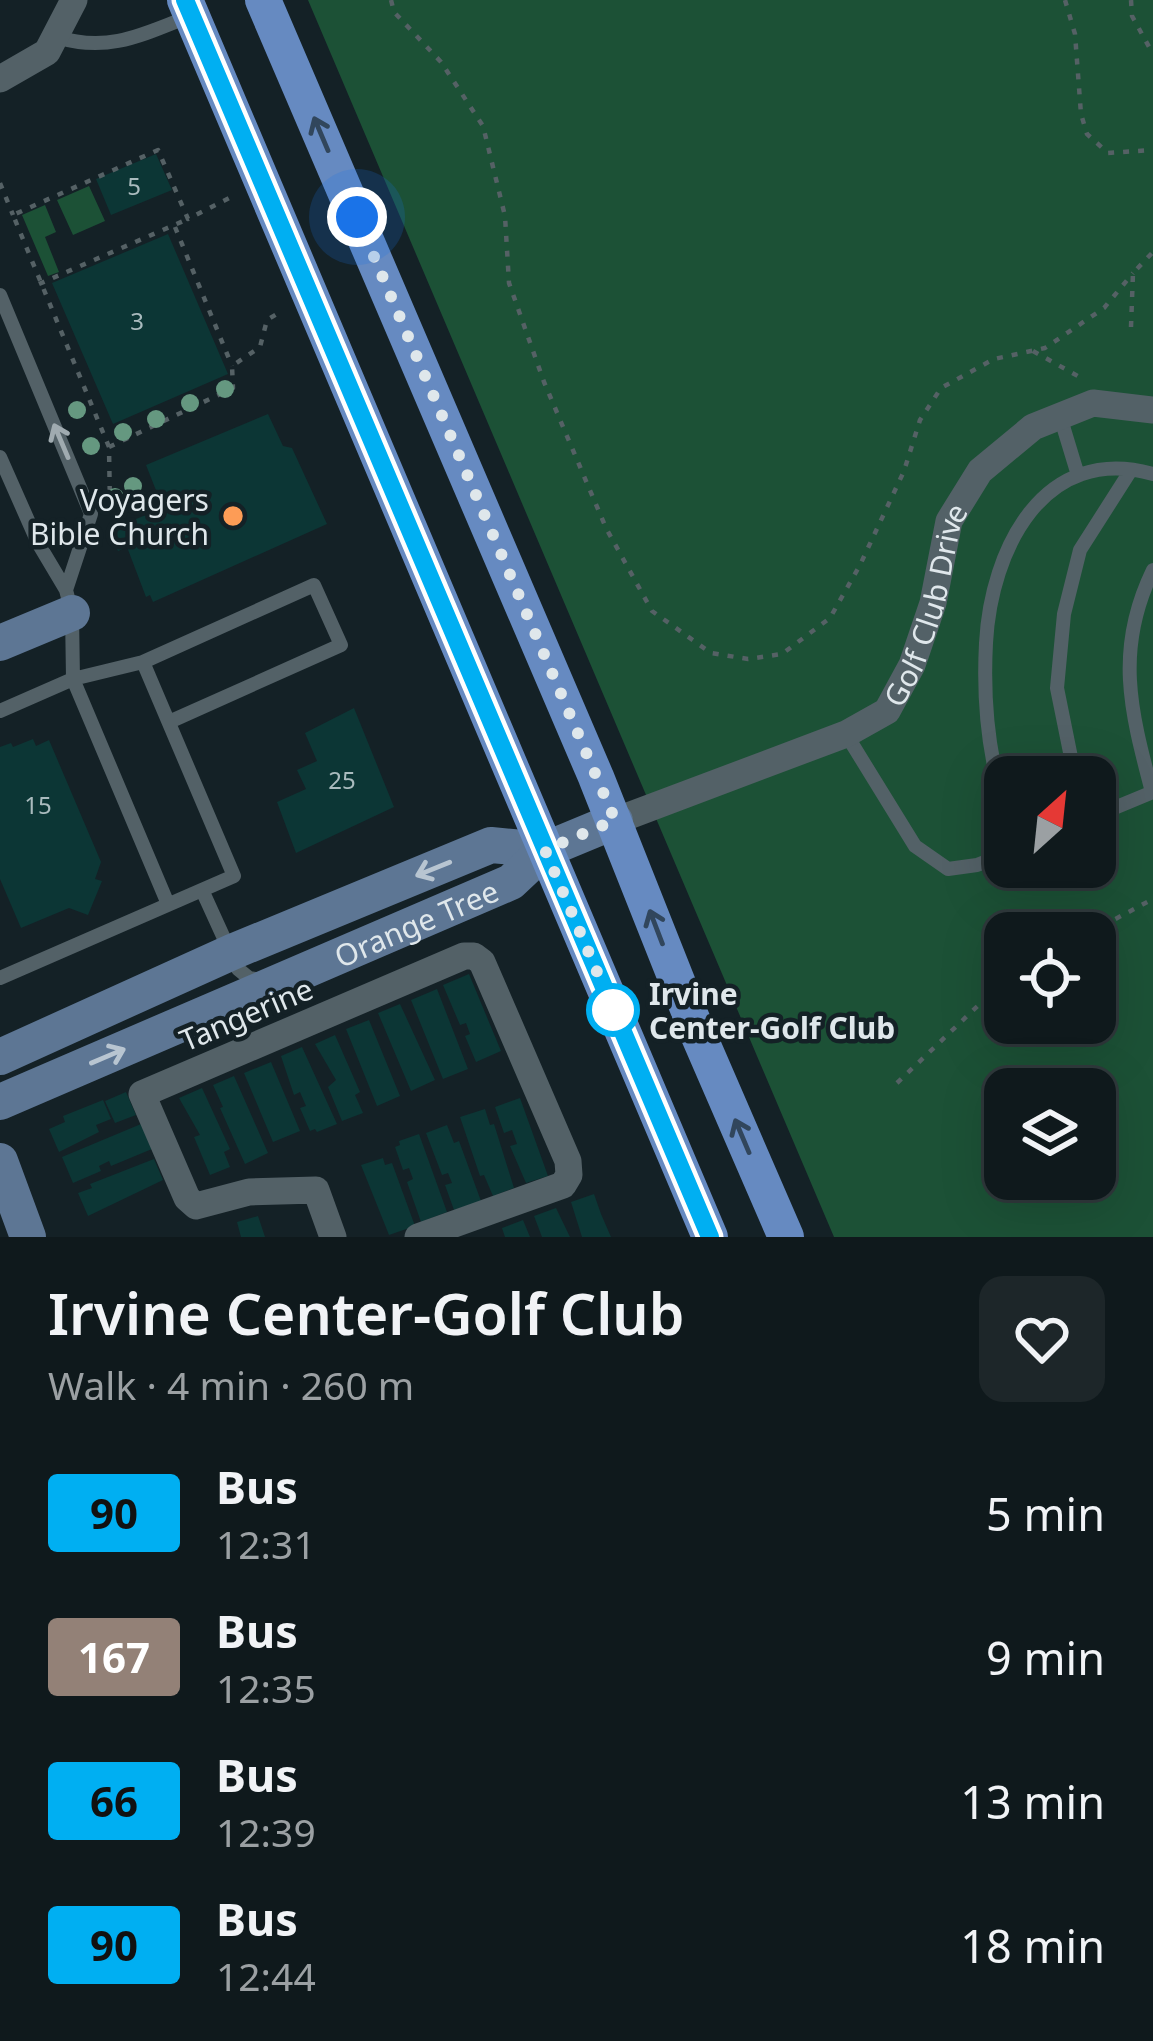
<!DOCTYPE html>
<meta charset="utf-8">
<style>
:root{--surface:#0f191c;--page:#1d2629;--text:#f1f3f6;--muted:#9ba0a3;--line:#2f383b}
body{margin:0;font-family:"Noto Sans",sans-serif;background:var(--page);color:var(--text);height:100vh;display:flex;flex-direction:column;font-size:45px;white-space:nowrap}
*{box-sizing:border-box;margin:0}
p{font-size:39px;color:var(--muted)}
.icon{flex:none;width:66px;height:66px;fill:none;stroke:currentColor;stroke-width:2;stroke-linecap:round;stroke-linejoin:round}
.map{position:relative;height:1237px;overflow:hidden}
.side{display:flex;flex-direction:column;background:var(--surface);flex:1}
.side>*{flex:none}
.badge{padding:0 24px;border-radius:9px;font-size:42px;line-height:78px}
.needle{width:78px;rotate:27deg}
.buttons{position:absolute;left:984px;top:756px;display:grid;gap:24px}
.buttons a{display:grid;place-items:center;width:132px;height:132px;border-radius:24px;background:var(--surface);box-shadow:0 12px 48px #0002,0 0 0 3px var(--line);font-size:60px}
.you{position:absolute;width:60px;height:60px;margin:-30px;border:9px solid #fff;border-radius:50%;background:#1a73e8;box-shadow:0 0 0 18px #1a73e833}
.map>.badge{position:absolute;translate:-50% -50%;box-shadow:0 0 0 6px #fff}
.round{display:grid;place-items:center;flex:none;width:126px;height:126px;border-radius:24px;background:var(--page)}
.head{display:flex;align-items:center;justify-content:space-between;height:204px;padding:0 48px}
h1{font-size:57px;font-weight:600;line-height:90px}
ul{padding:0;list-style:none}
li{display:flex;align-items:center;gap:36px;height:144px;padding:0 48px}
li div{flex:1}
li b{display:block;font-size:45px}
li em{font-style:normal}
li .badge{min-width:132px;font-weight:700;text-align:center}
.map>svg:first-child{display:block}
.green{fill:#1c5136;fill-rule:evenodd}
.building{fill:#0c3635}
.lines{fill:none;stroke-linecap:round;stroke-linejoin:round}
.path{stroke:#556165;stroke-width:4.5;stroke-dasharray:6 9;stroke-linecap:butt}
.lane{stroke:#536167;stroke-width:14}
.street{stroke:#536167;stroke-width:27}
.secondary{stroke:#5d7694;stroke-width:36}
.primary{stroke:#668ac1;stroke-width:36}
.tree{fill:#659880}
.oneway{stroke:#31465c}
.oneway2{stroke:#a0abb0}
.oneway3{stroke:#b8c5d1}
.line-casing{stroke:#fff;stroke-width:27}
.line{stroke:#00aff2;stroke-width:18}
.walk{stroke:#dfe7eb;stroke-width:12;stroke-dasharray:0 21.6}
.poi-dot{fill:#fd9c56;stroke:#142126;stroke-width:4.5}
.stop-dot{fill:#fff;stroke:#00aff2;stroke-width:6}
.labels{text-anchor:middle;dominant-baseline:central;stroke-width:9;stroke-linejoin:round;paint-order:stroke}
.number-label{font-size:24px;fill:#aabbbe}
.poi-label{font-size:30px;fill:#dfe7eb;stroke:#142126;text-anchor:end}
.street-label{font-size:30px;fill:#dfe7eb;stroke:#142126}
.stop-label{font-size:30px;font-weight:bold;fill:#dfe7eb;stroke:#142126;text-anchor:start}
</style>
<div class="map">
<svg width="1153" height="1237" viewBox="0 0 1153 1237">
<rect width="100%" height="100%" fill="#142126"/>
<path class="green" d="M308,0H1153V1237H834ZM1005,777H1095V867H1005ZM1005,933H1095V1023H1005ZM1005,1089H1095V1179H1005Z
M89,186L105,221L73,235L57,200Z
M45,205L56,232L45,237L59,272L48,276L22,215Z"/>
<path class="building" d="M156,154L172,190L111,215L96,179Z
M168,234L228,374L113,424L52,283Z
M268,414L283,446L292,448L327,524L153,602L150,595L146,597L127,547L118,551L109,530L163,508L146,465Z
M354,708L394,807L296,853L277,802L306,789L297,770L317,761L305,733Z
M33,739L36,746L49,740L101,862L95,879L102,881L88,915L69,908L21,928L0,879V747L11,743L13,747Z
M469,974L501,1051L476,1062L465,1036L470,1034L466,1023L460,1025L443,985Z
M437,989L468,1069L443,1079L411,1000Z
M400,1004L435,1080L411,1091L378,1013Z
M369,1020L400,1096L377,1106L346,1029Z
M335,1035L360,1092L355,1095L363,1113L342,1121L328,1087L336,1080L315,1044Z
M302,1047L337,1124L317,1132L315,1129L310,1131L300,1108L306,1106L300,1092L294,1095L281,1056Z
M271,1062L300,1131L273,1142L244,1073Z
M234,1076L268,1153L245,1164L220,1108L223,1107L213,1085Z
M202,1088L230,1149L224,1152L230,1167L210,1175L194,1137L200,1135L179,1098Z
M126,1092L136,1115L115,1123L105,1101Z
M520,1098L548,1176L526,1183L510,1146L517,1144L512,1130L504,1133L495,1107Z
M103,1100L111,1119L96,1125L99,1132L59,1152L49,1129L65,1122L63,1116Z
M485,1109L490,1125L494,1124L514,1188L493,1196L484,1175L480,1176L460,1117Z
M141,1124L152,1149L111,1166L109,1161L99,1166L101,1171L73,1183L62,1157Z
M447,1125L454,1143L459,1141L481,1201L454,1210L445,1185L452,1183L448,1173L442,1175L426,1133Z
M419,1134L447,1212L421,1222L407,1182L413,1179L409,1168L403,1170L395,1147L400,1145L399,1141Z
M383,1158L385,1165L392,1163L415,1226L389,1235L361,1165Z
M154,1159L163,1180L88,1216L78,1193L92,1188L90,1184Z
M594,1194L601,1214L611,1237H582L571,1202Z
M556,1208L570,1237H542L534,1216Z
M258,1216L265,1237H241L237,1222Z
M523,1220L530,1237H505L502,1228Z"/>
<g class="lines">
<path class="path" d="M391,0L394,12L441,62L483,126L505,216L509,283L544,382L606,528L652,611L711,653L748,659L782,654L830,618L860,565L904,471L920,420L941,388L994,359L1045,348L1104,308L1133,273
M1065,0L1075,34L1081,114L1087,134L1108,153L1153,150
M1131,0L1132,16L1153,54
M0,183L13,215
M175,227L232,366
M39,284L188,219
M1131,327L1133,273L1153,252
M1033,351L1085,380
M109,447L233,388L232,366L260,347L267,320L280,312
M110,507L109,447L13,215L158,150L188,219L231,197
M1089,933L1153,899
M897,1083L986,998L1005,987"/>
<path class="lane" d="M57,37C108,53 142,35 190,16
M0,295L91,514L66,590
M1060,416L1077,472
M0,457L38,543L66,590L72,613L73,679L168,904
M143,662L314,585L341,645L169,722
M0,711L73,679L143,662L234,876L0,978
M846,734L915,846L948,869L977,865L1005,854
M1075,777L1057,688L1064,614L1080,550L1131,470
M1152,792C1131,712 1114,650 1153,570
M1005,808C988,755 983,699 986,643C991,549 1044,443 1153,474
M1095,816L1153,792
M202,890L238,969L249,978L263,980"/>
<g class="street">
<path d="M0,79L47,52L74,0"/>
<path id="s1" d="M615,821L846,734L887,711L912,665L933,603L949,521L980,471L1033,427L1093,403L1153,410"/>
<path d="M333,1237L316,1190L249,1192L196,1206L187,1198L142,1094L464,956H474L482,962L568,1161L569,1175L563,1185L418,1237"/>
</g>
<g class="secondary">
<path d="M0,643L72,613"/>
<path d="M0,1057L232,952L491,845L545,850"/>
<path id="s2" d="M0,1102L511,882L545,850L615,821"/>
<path d="M0,1161L28,1237"/>
</g>
<path class="primary" d="M185,0L710,1237
M263,0L596,777L698,1034L786,1237"/>
</g>
<g class="tree">
<circle cx="225" cy="389" r="9"/>
<circle cx="190" cy="403" r="9"/>
<circle cx="77" cy="410" r="9"/>
<circle cx="156" cy="419" r="9"/>
<circle cx="123" cy="432" r="9"/>
<circle cx="91" cy="446" r="9"/>
<circle cx="133" cy="486" r="9"/>
<circle cx="115" cy="497" r="9"/>
</g>
<defs><path id="oneway-shaft" d="M-6 0H5M1.5-3L5.5 0L1.5 3" fill="none" stroke-width="1.6" stroke-linecap="round" stroke-linejoin="round" transform="scale(3)"/></defs>
<g class="oneway">
<use href="#oneway-shaft" transform="translate(321 134) rotate(-113)"/>
<use href="#oneway-shaft" transform="translate(656 927) rotate(-111)"/>
<use href="#oneway-shaft" transform="translate(742 1136) rotate(-113)"/>
</g>
<use class="oneway2" href="#oneway-shaft" transform="translate(61 441) rotate(-113)"/>
<g class="oneway3">
<use href="#oneway-shaft" transform="translate(433 869) rotate(158)"/>
<use href="#oneway-shaft" transform="translate(108 1056) rotate(-23)"/>
</g>
<g class="lines">
<g class="line-casing">
<path id="line" d="M185,0L710,1237"/>
</g>
<use href="#line" class="line"/>
<path class="walk" d="M357,217L615,820L545,850L618,1021L613,1010"/>
</g>
<circle class="poi-dot" cx="233" cy="516" r="12"/>
<circle class="stop-dot" cx="613" cy="1010" r="24"/>
<g class="labels">
<g class="number-label">
<text x="134" y="185">5</text>
<text x="137" y="320">3</text>
<text x="342" y="779">25</text>
<text x="38" y="804">15</text>
</g>
<g class="poi-label">
<text x="209" y="499">Voyagers<tspan x="209" dy="34">Bible Church</tspan></text>
</g>
<g class="street-label">
<text stroke="none"><textPath href="#s1" startOffset="408">Golf Club Drive</textPath></text>
<text stroke="none"><textPath href="#s2" startOffset="453">Orange Tree</textPath></text>
<text transform="translate(246 1014) rotate(-23)">Tangerine</text>
</g>
<g class="stop-label">
<text x="649" y="993">Irvine<tspan x="649" dy="34">Center-Golf Club</tspan></text>
</g>
</g>
</svg>
<div class="buttons">
<a><svg class="needle" viewBox="-14 -14 28 28"><path d="M0-13l5 13h-10z" fill="#e53935"/><path d="M0 13l5-13h-10z" fill="#9ba0a3"/></svg></a>
<a><svg class="icon" aria-label="locate" viewBox="0 0 24 24"><circle cx="12" cy="12" r="6"/><path d="M12 2v4M12 18v4M2 12h4M18 12h4"/></svg></a>
<a><svg class="icon" aria-label="layers" viewBox="0 0 24 24"><path d="M12 4l9 5-9 5-9-5zM3 14l9 5 9-5"/></svg></a>
</div>
<div class="you" style="left:357px;top:217px"></div>
</div>
<section class="side">
<div class="head"><div><h1>Irvine Center-Golf Club</h1><p>Walk · 4 min · 260 m</p></div><a class="round"><svg class="icon" aria-label="heart" viewBox="0 0 24 24"><path d="M12 20l-8-8c-3-5 5-10 8-4 3-6 11-1 8 4z"/></svg></a></div>
<ul>
<li><span class="badge" style="background:#00aff2;color:#111">90</span><div><b>Bus</b><p>12:31</p></div><em>5 min</em></li>
<li><span class="badge" style="background:#938177;color:#fff">167</span><div><b>Bus</b><p>12:35</p></div><em>9 min</em></li>
<li><span class="badge" style="background:#00aff2;color:#111">66</span><div><b>Bus</b><p>12:39</p></div><em>13 min</em></li>
<li><span class="badge" style="background:#00aff2;color:#111">90</span><div><b>Bus</b><p>12:44</p></div><em>18 min</em></li>
</ul>
</section>
